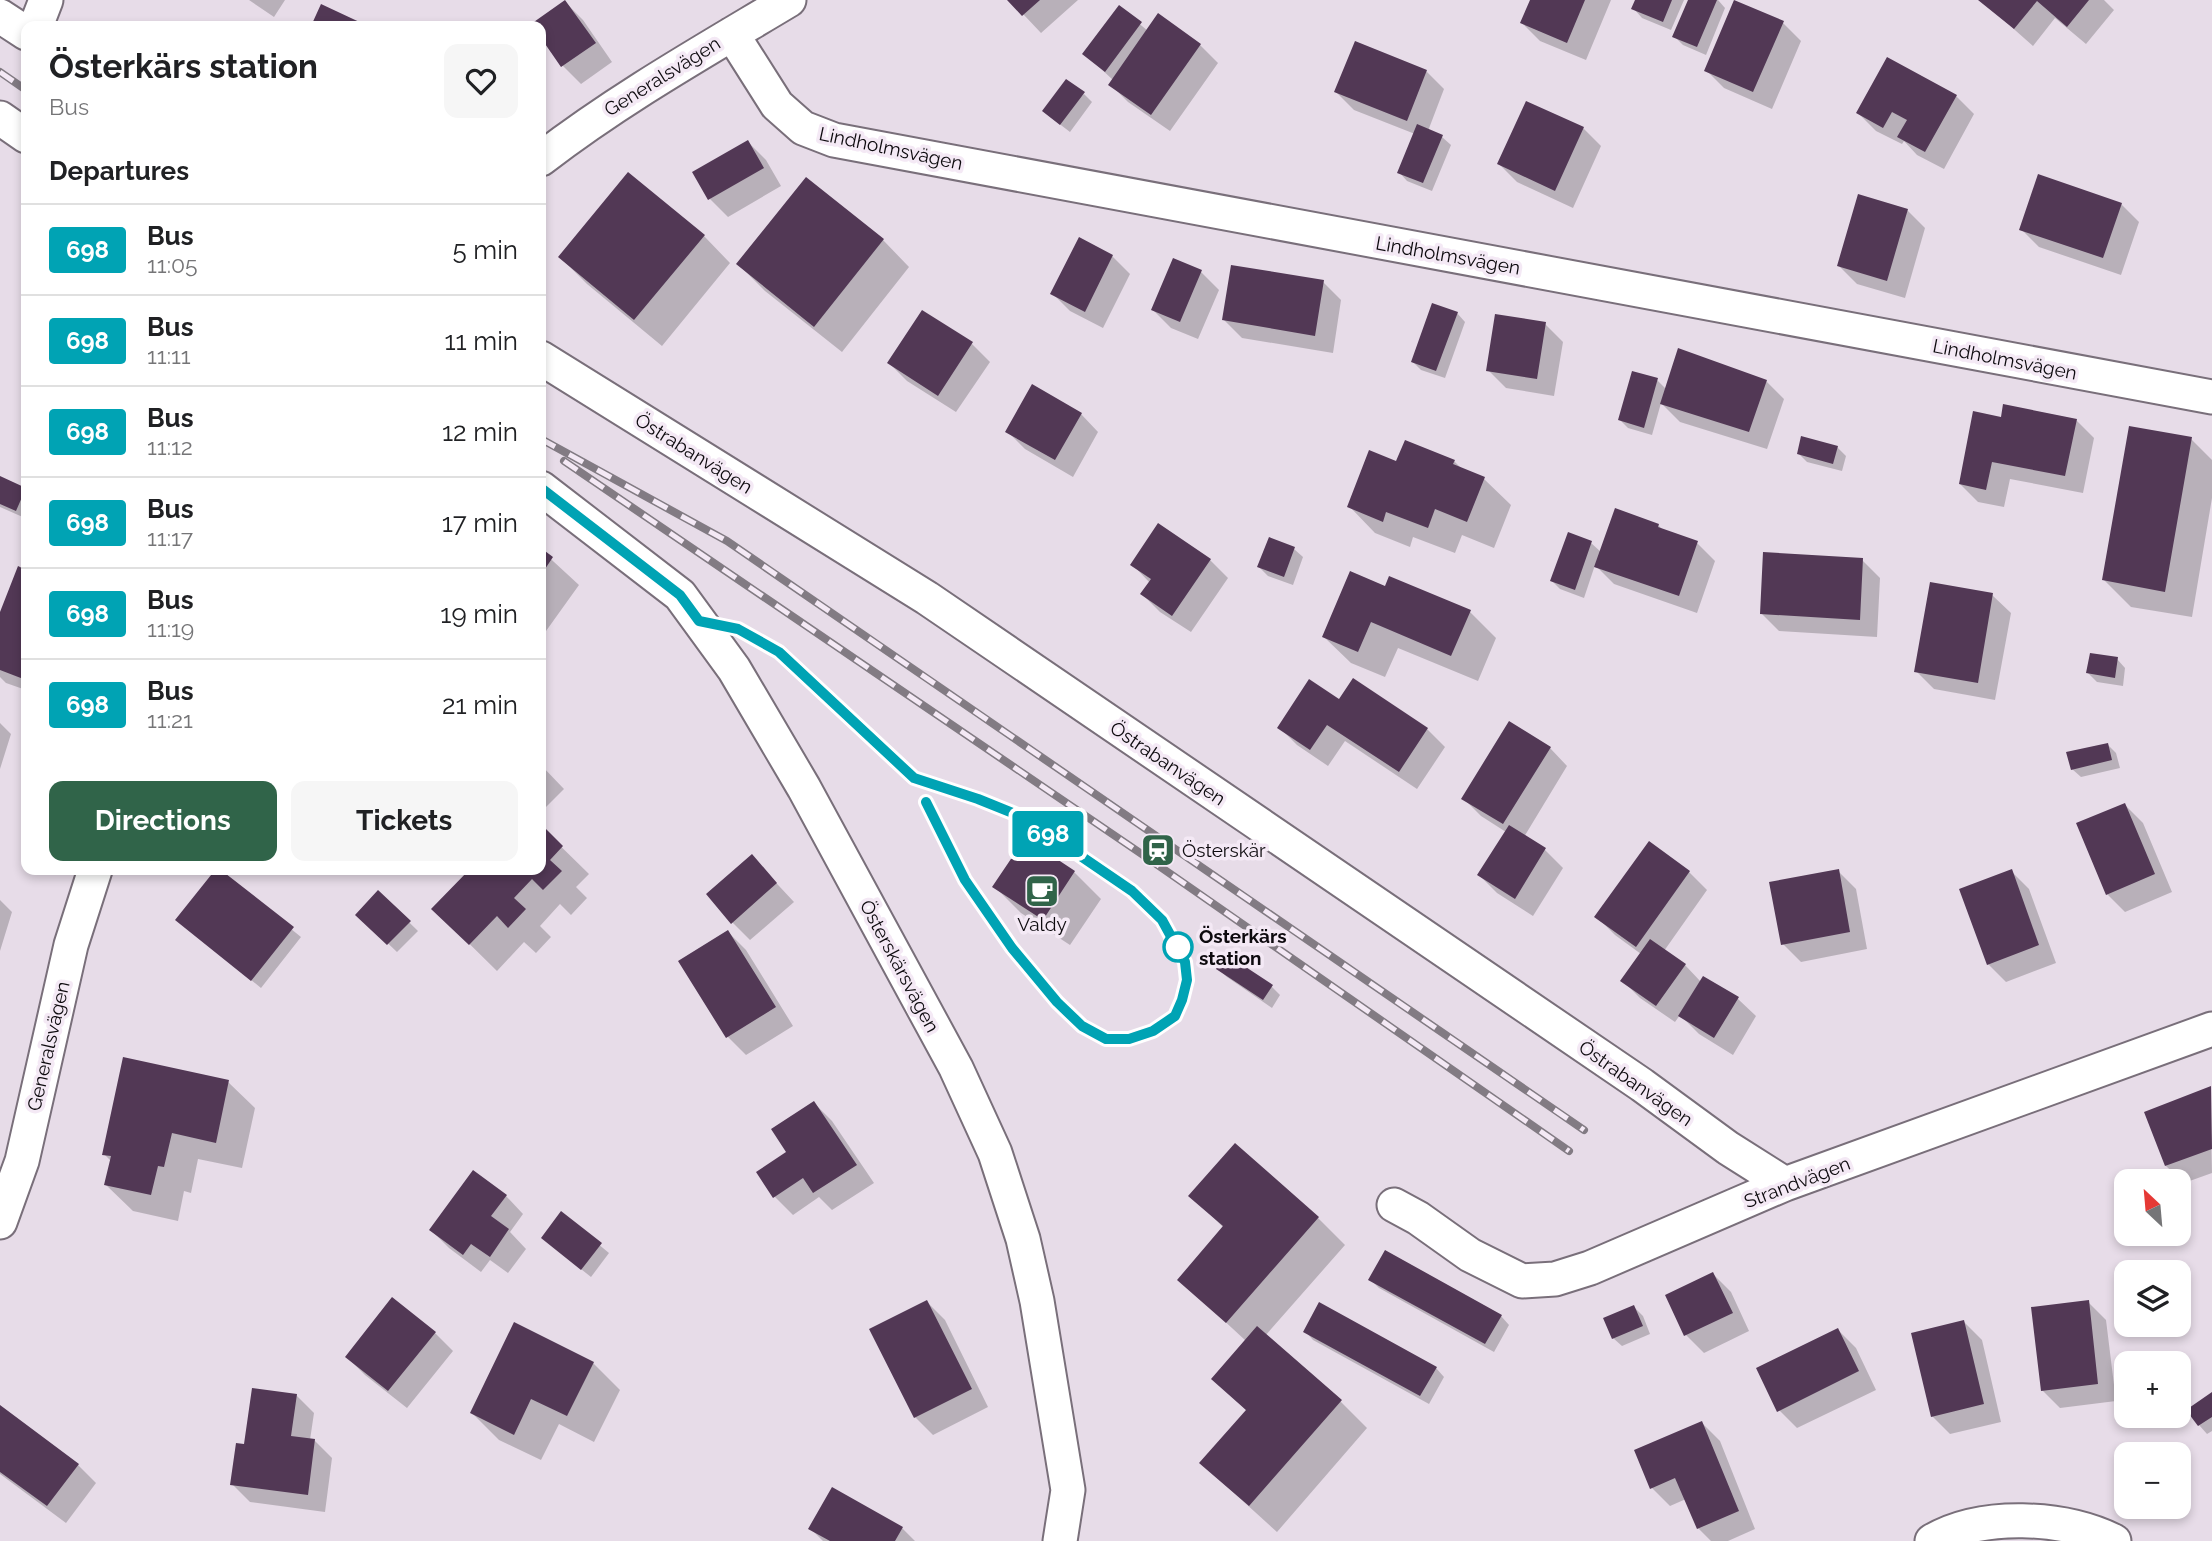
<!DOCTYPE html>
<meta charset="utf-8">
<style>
:root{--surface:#fff;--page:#f6f6f6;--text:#202124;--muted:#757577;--line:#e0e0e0;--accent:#306449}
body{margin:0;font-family:Raleway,sans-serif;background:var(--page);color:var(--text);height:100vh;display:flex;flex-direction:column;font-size:26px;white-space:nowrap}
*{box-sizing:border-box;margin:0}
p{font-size:23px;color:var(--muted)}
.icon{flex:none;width:38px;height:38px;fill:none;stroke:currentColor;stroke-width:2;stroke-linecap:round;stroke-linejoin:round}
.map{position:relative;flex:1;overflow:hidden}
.side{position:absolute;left:21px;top:21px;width:525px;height:854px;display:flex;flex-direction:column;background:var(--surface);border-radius:14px;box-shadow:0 4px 10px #0003}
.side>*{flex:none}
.badge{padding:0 14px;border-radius:5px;font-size:24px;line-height:46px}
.needle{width:46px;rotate:334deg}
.tools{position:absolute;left:2114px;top:1169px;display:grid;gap:14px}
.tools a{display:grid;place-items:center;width:77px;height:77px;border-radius:14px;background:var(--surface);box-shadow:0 4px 10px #0003;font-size:35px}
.map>.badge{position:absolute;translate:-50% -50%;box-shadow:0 0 0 4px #fff}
h2{padding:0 28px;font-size:26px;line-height:63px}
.round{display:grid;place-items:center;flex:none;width:74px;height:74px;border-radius:14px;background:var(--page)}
.summary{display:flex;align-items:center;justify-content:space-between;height:119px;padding:0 28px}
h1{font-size:33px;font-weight:700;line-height:52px}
.primary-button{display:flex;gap:14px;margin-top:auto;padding:14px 28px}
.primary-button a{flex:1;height:80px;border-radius:14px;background:var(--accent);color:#fff;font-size:28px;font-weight:700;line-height:80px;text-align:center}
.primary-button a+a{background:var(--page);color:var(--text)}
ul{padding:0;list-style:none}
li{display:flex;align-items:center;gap:21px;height:91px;padding:0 28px;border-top:2px solid var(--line)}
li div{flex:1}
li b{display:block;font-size:26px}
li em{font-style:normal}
li .badge{min-width:77px;font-weight:700;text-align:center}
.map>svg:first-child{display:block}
.shadow{fill:#0003}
.building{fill:#523855}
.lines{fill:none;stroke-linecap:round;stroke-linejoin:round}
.street-casing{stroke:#796f7a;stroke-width:37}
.street{stroke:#fff;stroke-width:33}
.rail-casing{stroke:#827b83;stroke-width:8}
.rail{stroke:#f4e9f5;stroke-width:5;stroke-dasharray:16;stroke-linecap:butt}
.line-casing{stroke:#fff;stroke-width:16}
.line{stroke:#00a3b4;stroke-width:10}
.stop-dot{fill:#fff;stroke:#00a3b4;stroke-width:3.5}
.labels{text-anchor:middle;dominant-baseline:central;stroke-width:7;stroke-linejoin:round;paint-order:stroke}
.street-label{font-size:19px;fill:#0d0a0e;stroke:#f4e9f5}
.poi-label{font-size:19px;fill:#0d0a0e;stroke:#f4e9f5;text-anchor:start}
.stop-label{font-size:19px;font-weight:bold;fill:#0d0a0e;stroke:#f4e9f5;text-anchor:start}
</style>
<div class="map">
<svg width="2212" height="1541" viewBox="0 0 2212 1541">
<rect width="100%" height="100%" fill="#e7dce8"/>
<path class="shadow" d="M249,0H285L274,17Z
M1010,0H1078L1041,33Z
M1532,0H1611L1586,60L1540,41L1522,23Z
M1637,0H1684L1671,30L1642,18L1634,9Z
M1690,0H1718L1725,8L1706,55L1683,45L1674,36Z
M1981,0H2104L2114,10L2086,44L2055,18L2033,46Z
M565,2L583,20L612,62L581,84L563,66L541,35V26L533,24Z
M1119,7L1148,31L1200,45L1218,63L1170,131L1128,102L1110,84L1113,80L1085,54Z
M1783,23L1801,41L1772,109L1724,88L1706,70Z
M1426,71L1444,89L1428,131L1442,137L1451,145L1432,191L1407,181L1399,172L1415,134L1354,110L1336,92Z
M1084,94L1092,102L1070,132L1053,119Z
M1956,96L1974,114L1944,169L1917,155L1904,141L1902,144L1876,131L1858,113Z
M1583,128L1601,146L1573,208L1517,182L1499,164Z
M748,142L766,160L781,186L728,217L710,199Z
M2121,204L2139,222L2121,275L2039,247L2021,229Z
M1907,210L1925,228L1905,298L1857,284L1839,266Z
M704,236L730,263L662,346L587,284L560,257Z
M883,240L909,267L842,352L765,291L738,264Z
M1112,256L1130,274L1103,328L1070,311L1052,293Z
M1174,260L1201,272L1219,290L1198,339L1171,328L1153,310Z
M1323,282L1341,300L1333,353L1242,338L1224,320Z
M1457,313L1465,322L1445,378L1421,370L1413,362Z
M1545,324L1563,342L1554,396L1506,388L1488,370Z
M972,344L990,362L956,412L907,381L889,363Z
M1657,380L1666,389L1766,381L1784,399L1767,449L1680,422L1661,403L1652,435L1628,428L1620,420Z
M1081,414L1098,432L1073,477L1025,449L1007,431Z
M2002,419L2076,420L2094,438L2083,493L2010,479L2004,507L1978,502L1960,484Z
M2191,439L2212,460V498L2192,617L2131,607L2104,580Z
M1837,447L1846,456L1842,471L1807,462L1799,454Z
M1454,461L1463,470L1484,479L1511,505L1494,548L1462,535L1455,553L1413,537L1410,547L1375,533L1349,506L1397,463Z
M0,478L26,490L25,518L0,507Z
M1658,525L1664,531L1697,543L1715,561L1697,613L1614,584L1595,565L1584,598L1560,589L1552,581L1591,543L1601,552Z
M1270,540L1294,549L1303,557L1293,585L1268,576L1259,567Z
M541,550L579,585L541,638Z
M1210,560L1228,578L1191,632L1160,612L1142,594L1150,583L1132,564Z
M1862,560L1880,578L1877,637L1779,631L1761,613Z
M19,569L26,571V690L6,683L0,677V617Z
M1386,588L1470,612L1496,638L1478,681L1398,648L1385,677L1351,663L1324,637Z
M1992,595L2011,613L1995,700L1934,689L1916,671Z
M2117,659L2125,668L2123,686L2097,682L2088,673Z
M1340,701L1427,729L1445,747L1417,789L1345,741L1328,766L1297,745L1279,727Z
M0,723L11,734L0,769Z
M2108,745L2116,753L2120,768L2081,777L2072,769Z
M1550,748L1567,766L1524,837L1545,850L1563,868L1533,916L1497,893L1479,875L1506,832L1481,816L1463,798Z
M541,765L564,789L541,812Z
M2125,805L2143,823L2172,892L2125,912L2107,894Z
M541,827L589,874L576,887L587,898L571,915L560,904L540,926L551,937L536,953L524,942L497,971L434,909L471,870H541Z
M1649,844L1689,872L1707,890L1664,951L1685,965L1701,982L1738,999L1756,1016L1733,1055L1699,1034L1680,1015L1675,1022L1640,998L1622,980L1641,954L1615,935L1597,917Z
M752,857L794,902L750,940L732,922Z
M218,870L301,937L261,988L178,920Z
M1838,871L1856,889L1867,949L1801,962L1783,944Z
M2011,871L2029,889L2056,963L2006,982L1988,964Z
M1074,872L1101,899L1070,945L1021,913L995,887Z
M378,892L418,931L397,952L357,914Z
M0,900L12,912L0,951Z
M728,932L746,950L793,1026L746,1055L728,1037L681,962Z
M1218,969L1272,987L1280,995L1272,1008L1227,977Z
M228,1082L255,1108L242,1168L198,1159L191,1193L184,1191L178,1221L133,1211L106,1185L111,1161L104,1154Z
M2210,1088L2212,1173L2184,1183L2166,1166Z
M814,1103L832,1121L874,1183L832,1210L819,1197L793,1215L775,1197L759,1172L788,1153Z
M506,1196L523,1214L510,1232L526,1249L508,1273L490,1260L481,1272L449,1248L431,1230Z
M1191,1196L1318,1218L1345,1245L1265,1336L1341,1402L1367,1428L1277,1532L1201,1463L1247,1411L1213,1379L1246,1341L1179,1279L1224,1228Z
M562,1214L609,1253L591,1277L552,1246Z
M1713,1274L1731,1292L1749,1331L1704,1353L1686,1335Z
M1370,1279L1501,1316L1509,1325L1494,1352L1379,1288Z
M927,1302L945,1320L988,1407L933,1435L915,1417Z
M2088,1302L2106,1320L2116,1401L2060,1408L2042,1390Z
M1634,1307L1643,1316L1650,1334L1622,1346L1613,1338Z
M1964,1322L1982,1340L2001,1422L1950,1434L1932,1416Z
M1838,1330L1856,1348L1876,1390L1797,1428L1779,1410Z
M1305,1331L1436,1368L1444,1377L1429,1404L1313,1340Z
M435,1333L453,1351L407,1408L365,1375L347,1357Z
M593,1363L620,1390L594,1442L559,1424L541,1460L499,1440L472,1413Z
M2212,1394V1431L2207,1434L2199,1425Z
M296,1395L314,1413L310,1440H314L332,1458L325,1512L250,1502L232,1484L246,1446Z
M0,1407L78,1465L96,1483L66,1523L0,1474Z
M1702,1423L1720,1441L1755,1529L1728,1541H1711L1698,1528L1686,1499L1670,1506L1652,1488Z
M810,1528H902L915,1541H823Z"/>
<path class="building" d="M565,0L596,43L561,67L541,38V26H532L531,24Z
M1007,0H1040L1022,16Z
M1530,0H1585L1567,43L1520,23Z
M1635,0H1672L1663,22L1631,9Z
M1688,0H1717L1697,47L1672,37Z
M1734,0L1784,21L1753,92L1704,71Z
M1978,0H2089L2067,27L2037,1L2014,29Z
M321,4L368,26H311Z
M1119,5L1142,22L1105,72L1082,54Z
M1158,13L1201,44L1151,115L1108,85Z
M1355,41L1427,70L1407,121L1334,92Z
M1887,57L1957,95L1925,152L1897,137L1907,120L1892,112L1883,128L1856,113Z
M1066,79L1085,92L1060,125L1042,111Z
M1526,101L1584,127L1555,191L1497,164Z
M1417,124L1443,135L1423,183L1397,173Z
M748,140L764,168L708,200L692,172Z
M628,172L705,235L634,320L558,257Z
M2038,174L2122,203L2103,258L2019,230Z
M806,177L884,239L814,327L736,264Z
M1858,194L1908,209L1887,281L1837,266Z
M1079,237L1113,255L1085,312L1050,294Z
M1173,258L1202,270L1180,322L1151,310Z
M1231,265L1324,280L1315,336L1222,320Z
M1432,303L1458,312L1436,371L1411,362Z
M922,310L973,342L938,396L887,363Z
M1495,314L1546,322L1537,379L1486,371Z
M1678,348L1767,380L1749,432L1660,404Z
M1632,371L1658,378L1644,428L1618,420Z
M1032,384L1082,413L1055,460L1005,432Z
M2003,404L2077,419L2065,476L1992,462L1986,490L1959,484L1973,411L2001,417Z
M2129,426L2192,437L2165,592L2102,580Z
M1801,436L1838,446L1833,464L1797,454Z
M1405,440L1455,460L1453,464L1485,477L1467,522L1435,509L1428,528L1386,512L1383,522L1347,507L1369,450L1396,461Z
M0,476L26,488L16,511L0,504Z
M1615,508L1659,524L1658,527L1698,541L1679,596L1594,567Z
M1158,523L1211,559L1172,616L1140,594L1151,579L1130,565Z
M1568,532L1592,541L1575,590L1550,581Z
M1269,537L1295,547L1284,577L1257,567Z
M541,548L553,557L541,575Z
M1763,552L1863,558L1860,620L1760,614Z
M18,566L26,570V680L0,670V612Z
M1350,571L1385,586L1389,576L1471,610L1451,656L1371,622L1358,652L1322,637Z
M1930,582L1993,593L1978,683L1914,672Z
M2090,653L2118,657L2115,678L2086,673Z
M1353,678L1428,728L1399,772L1327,725L1310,750L1277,728L1309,679L1339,699Z
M1509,721L1551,747L1503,824L1461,799Z
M2108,743L2112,760L2071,770L2066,752Z
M2125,803L2155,874L2106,895L2076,823Z
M541,824L563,846L550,860L562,871L543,890L532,879L514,898L526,909L508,928L497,916L469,945L431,909L469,870H541Z
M1509,825L1546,848L1515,899L1477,875Z
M1025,838L1075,871L1043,920L992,887Z
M1649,841L1690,871L1636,947L1594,917Z
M752,854L777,883L731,924L706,894Z
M1839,869L1850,932L1781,945L1769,882Z
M2012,869L2039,945L1987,965L1959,889Z
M215,870H221L294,927L251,981L175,920Z
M378,890L411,921L387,945L355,915Z
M728,930L776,1007L726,1038L678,961Z
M1650,939L1686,964L1656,1006L1620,981Z
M1226,954L1273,985L1263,1000L1216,969Z
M1703,976L1739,997L1714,1038L1678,1016Z
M123,1057L229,1080L216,1143L172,1133L164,1167L158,1166L151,1195L104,1185L111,1156L102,1155Z
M2211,1086L2212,1149L2165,1166L2144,1112Z
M814,1101L857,1165L813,1193L803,1178L773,1198L756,1172L786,1152L771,1129Z
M1235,1143L1319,1217L1226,1323L1177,1280L1223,1226L1188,1196Z
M473,1170L507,1195L491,1216L509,1229L490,1257L471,1244L463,1255L429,1230Z
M561,1211L602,1243L581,1270L541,1238Z
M1385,1250L1502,1315L1485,1344L1368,1280Z
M1713,1272L1733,1313L1684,1336L1665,1295Z
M392,1297L436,1332L388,1391L345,1357Z
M927,1300L972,1389L914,1418L869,1329Z
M2089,1300L2098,1384L2041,1391L2031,1307Z
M1319,1302L1437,1367L1420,1396L1303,1332Z
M1634,1305L1643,1326L1612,1339L1603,1318Z
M1964,1320L1984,1404L1931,1417L1911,1333Z
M514,1322L594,1362L567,1416L531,1399L514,1435L470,1413Z
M1257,1326L1342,1400L1249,1506L1199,1463L1246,1410L1211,1379Z
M1838,1328L1859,1371L1777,1412L1756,1368Z
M252,1388L297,1394L291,1436L315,1439L308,1495L230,1485L236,1443L244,1444Z
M2212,1392V1417L2198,1426L2186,1410Z
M0,1405L79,1464L47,1506L0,1472Z
M1702,1421L1739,1511L1697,1529L1675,1478L1650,1489L1634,1450Z
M832,1487L903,1527L895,1541H830L808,1529Z"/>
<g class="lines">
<g class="street-casing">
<path id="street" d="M0,16L26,33
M36,26L46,0
M732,34L777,105L803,128L834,140L2212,397
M0,118L26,136
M541,159C619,99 704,51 789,0
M541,358L927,598L1642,1085L1728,1148L1785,1184
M541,488L680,595L699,621L734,669L804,788L956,1068L995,1153L1023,1239L1037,1301L1068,1490L1060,1541
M1394,1205L1418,1218L1470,1255L1522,1281L1555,1279L1590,1268L1785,1184L2212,1029
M0,1222L22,1161L71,945L95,870
M1932,1541C1982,1512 2063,1516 2114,1541"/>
</g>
<use href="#street" class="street"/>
<g class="rail-casing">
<path id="rail" d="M0,72L26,90
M541,439L727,541L1584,1130
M564,461L1149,859L1569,1151"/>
</g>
<use href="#rail" class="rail"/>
</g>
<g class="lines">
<g class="line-casing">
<path id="line" d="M541,488L680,595L699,621L738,629L779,652L914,778L978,799L1025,818L1132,891L1162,920L1185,962L1187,980L1182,1000L1175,1016L1153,1031L1129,1039H1106L1082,1026L1057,1002L1012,948L965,880L926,802"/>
</g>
<use href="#line" class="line"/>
</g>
<defs>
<g id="station-square" transform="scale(1.75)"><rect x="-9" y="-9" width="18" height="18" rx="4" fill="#306449" stroke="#f4e9f5"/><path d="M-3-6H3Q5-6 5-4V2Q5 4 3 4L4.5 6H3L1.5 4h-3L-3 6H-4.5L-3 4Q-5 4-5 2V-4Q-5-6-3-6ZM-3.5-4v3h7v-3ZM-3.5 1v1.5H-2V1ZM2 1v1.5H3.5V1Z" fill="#fff"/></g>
<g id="cafe-square" transform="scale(1.75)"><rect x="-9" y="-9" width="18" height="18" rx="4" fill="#306449" stroke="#f4e9f5"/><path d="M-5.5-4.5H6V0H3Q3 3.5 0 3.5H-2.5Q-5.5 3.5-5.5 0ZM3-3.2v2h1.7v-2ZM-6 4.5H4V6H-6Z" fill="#fff"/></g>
</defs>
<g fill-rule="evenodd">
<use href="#station-square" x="1158" y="850"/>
<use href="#cafe-square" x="1042" y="891"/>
</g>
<circle class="stop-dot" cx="1178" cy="947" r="14"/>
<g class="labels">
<g class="street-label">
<text transform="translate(662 76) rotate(-32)">Generalsvägen</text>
<text transform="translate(891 148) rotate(12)">Lindholmsvägen</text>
<text transform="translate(1448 255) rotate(10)">Lindholmsvägen</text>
<text transform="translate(2005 359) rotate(11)">Lindholmsvägen</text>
<text transform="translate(694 453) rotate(32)">Östrabanvägen</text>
<text transform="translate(1168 763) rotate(34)">Östrabanvägen</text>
<text transform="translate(900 966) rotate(62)">Österskärsvägen</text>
<text transform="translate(48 1046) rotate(-77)">Generalsvägen</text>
<text transform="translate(1636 1083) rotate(35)">Östrabanvägen</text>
<text transform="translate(1797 1182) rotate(-21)">Strandvägen</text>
</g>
<g class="poi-label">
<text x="1182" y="850">Österskär</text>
<text x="1042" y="924" text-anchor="middle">Valdy</text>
</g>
<g class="stop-label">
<text x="1199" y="936">Österkärs<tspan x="1199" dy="22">station</tspan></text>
</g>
</g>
</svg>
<div class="tools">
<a><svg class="needle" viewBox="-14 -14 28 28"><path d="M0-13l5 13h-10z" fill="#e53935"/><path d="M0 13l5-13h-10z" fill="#757577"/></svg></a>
<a><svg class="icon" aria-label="layers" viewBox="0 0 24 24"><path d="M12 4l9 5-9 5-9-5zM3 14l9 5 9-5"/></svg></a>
<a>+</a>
<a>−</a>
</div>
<b class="badge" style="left:1048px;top:834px;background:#00a3b4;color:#fff">698</b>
<section class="side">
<div class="summary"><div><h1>Österkärs station</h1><p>Bus</p></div><a class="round"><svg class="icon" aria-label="heart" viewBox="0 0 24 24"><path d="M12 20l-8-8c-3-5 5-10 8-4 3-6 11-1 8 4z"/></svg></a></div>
<h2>Departures</h2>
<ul>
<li><span class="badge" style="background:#00a3b4;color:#fff">698</span><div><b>Bus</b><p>11:05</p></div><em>5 min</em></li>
<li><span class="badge" style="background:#00a3b4;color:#fff">698</span><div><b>Bus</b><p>11:11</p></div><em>11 min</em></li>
<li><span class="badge" style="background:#00a3b4;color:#fff">698</span><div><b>Bus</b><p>11:12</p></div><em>12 min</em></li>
<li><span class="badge" style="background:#00a3b4;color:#fff">698</span><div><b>Bus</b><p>11:17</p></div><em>17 min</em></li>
<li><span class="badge" style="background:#00a3b4;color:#fff">698</span><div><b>Bus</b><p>11:19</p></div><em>19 min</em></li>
<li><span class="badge" style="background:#00a3b4;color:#fff">698</span><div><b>Bus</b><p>11:21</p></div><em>21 min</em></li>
</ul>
<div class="primary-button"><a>Directions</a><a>Tickets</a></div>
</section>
</div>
